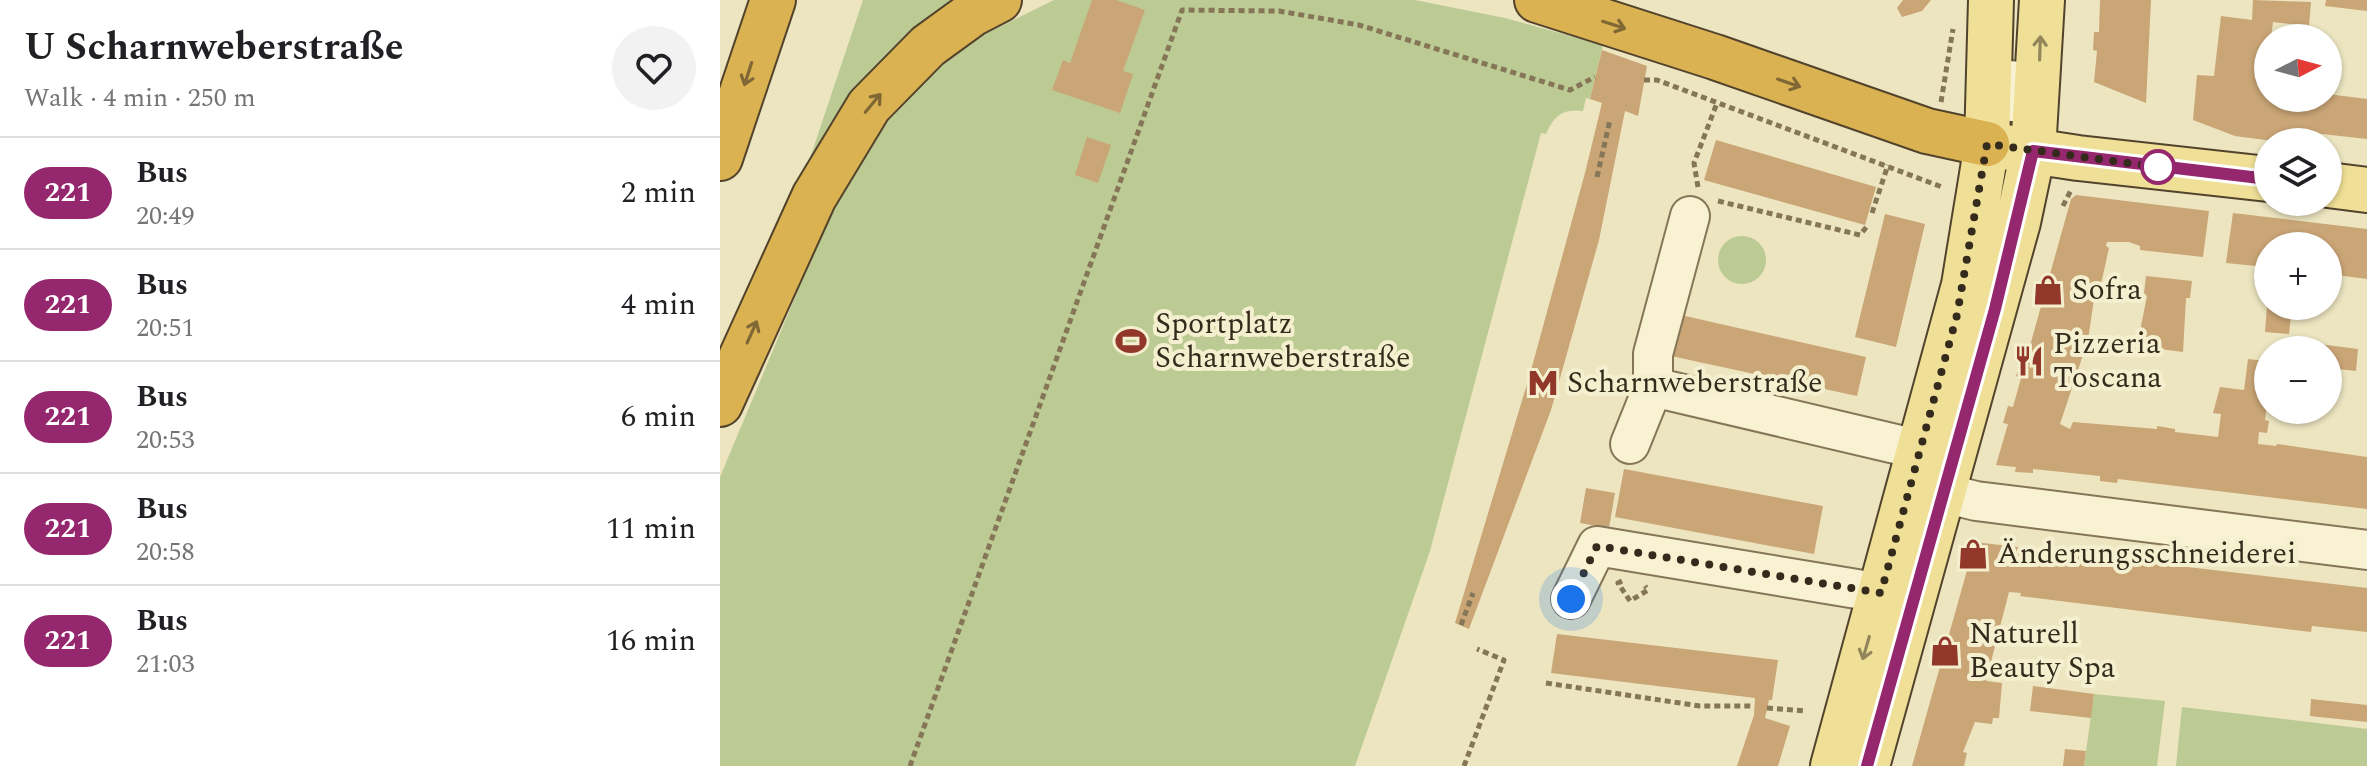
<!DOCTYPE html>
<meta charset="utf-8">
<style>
:root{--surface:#fff;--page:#f2f2f2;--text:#202124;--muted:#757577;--line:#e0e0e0}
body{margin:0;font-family:Spectral,serif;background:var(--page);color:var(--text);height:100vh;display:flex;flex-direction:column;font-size:30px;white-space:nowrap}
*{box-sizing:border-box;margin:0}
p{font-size:26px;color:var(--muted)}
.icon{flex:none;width:44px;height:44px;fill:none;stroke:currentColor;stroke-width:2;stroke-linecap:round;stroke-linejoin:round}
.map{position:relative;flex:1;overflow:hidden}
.details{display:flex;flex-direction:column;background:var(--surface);width:720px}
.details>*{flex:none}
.badge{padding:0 16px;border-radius:26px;font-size:28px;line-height:52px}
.needle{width:52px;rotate:84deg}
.buttons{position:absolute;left:1534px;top:24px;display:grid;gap:16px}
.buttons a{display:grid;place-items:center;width:88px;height:88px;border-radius:50%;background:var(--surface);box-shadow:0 2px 6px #0004;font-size:40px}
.you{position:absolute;width:40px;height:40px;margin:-20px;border:6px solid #fff;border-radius:50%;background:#1a73e8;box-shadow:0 0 0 12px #1a73e833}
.map>.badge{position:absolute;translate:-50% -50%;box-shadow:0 0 0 4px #fff}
.round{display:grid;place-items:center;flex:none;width:84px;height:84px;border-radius:42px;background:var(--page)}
.overview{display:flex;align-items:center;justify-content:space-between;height:136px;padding:0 24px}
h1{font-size:38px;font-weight:700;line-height:60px}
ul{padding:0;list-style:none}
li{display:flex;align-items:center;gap:24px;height:112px;padding:0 24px;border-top:2px solid var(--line)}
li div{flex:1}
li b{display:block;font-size:30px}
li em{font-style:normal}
li .badge{min-width:88px;font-weight:700;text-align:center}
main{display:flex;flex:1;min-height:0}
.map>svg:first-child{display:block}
.green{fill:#bcca94}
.building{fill:#caa576}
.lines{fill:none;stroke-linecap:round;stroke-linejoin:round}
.minor-casing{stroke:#857658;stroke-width:42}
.major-casing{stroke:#52432d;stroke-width:48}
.highway-casing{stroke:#52432d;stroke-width:48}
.path{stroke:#857658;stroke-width:5;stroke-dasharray:6 4;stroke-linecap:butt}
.minor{stroke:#f8f2d2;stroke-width:38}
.major{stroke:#f0e097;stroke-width:44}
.highway{stroke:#dbb251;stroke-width:44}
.oneway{stroke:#806834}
.oneway2{stroke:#92865a}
.line-casing{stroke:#fff;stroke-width:18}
.line{stroke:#95276e;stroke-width:12}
.walk{stroke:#352b1c;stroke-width:8;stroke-dasharray:0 14.4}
.stop-dot{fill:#fff;stroke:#95276e;stroke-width:4}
.labels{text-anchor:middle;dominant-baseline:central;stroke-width:8;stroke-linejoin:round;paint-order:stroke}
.poi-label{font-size:30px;fill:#352b1c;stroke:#f4efcf;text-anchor:start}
</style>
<main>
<section class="details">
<div class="overview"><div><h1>U Scharnweberstraße</h1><p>Walk · 4 min · 250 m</p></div><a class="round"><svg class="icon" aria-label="heart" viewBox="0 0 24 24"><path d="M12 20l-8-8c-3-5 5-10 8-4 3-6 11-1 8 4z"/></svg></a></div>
<ul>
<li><span class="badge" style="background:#95276e;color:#fff">221</span><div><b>Bus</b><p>20:49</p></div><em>2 min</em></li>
<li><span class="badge" style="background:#95276e;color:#fff">221</span><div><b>Bus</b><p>20:51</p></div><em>4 min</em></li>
<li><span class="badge" style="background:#95276e;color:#fff">221</span><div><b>Bus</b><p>20:53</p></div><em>6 min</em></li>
<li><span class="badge" style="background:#95276e;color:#fff">221</span><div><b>Bus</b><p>20:58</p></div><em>11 min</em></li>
<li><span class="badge" style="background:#95276e;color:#fff">221</span><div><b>Bus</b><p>21:03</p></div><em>16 min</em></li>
</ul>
</section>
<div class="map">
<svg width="1647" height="766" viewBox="0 0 1647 766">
<rect width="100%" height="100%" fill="#ece5c0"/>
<path class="green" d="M143,0H245L82,182Z
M334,0H695L785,18L883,45L870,99L866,98L863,111C842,108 834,116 826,134L821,133L710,551L635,766H0V477L114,204L183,91L265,34Z
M998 260a24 24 0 1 1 48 0a24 24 0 1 1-48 0Z
M1374,694L1445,701L1437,766H1364Z
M1462,707L1647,729V766H1456Z"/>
<path class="building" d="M372,0H396L425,10L403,71L413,74L400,113L332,90L343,60L350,63Z
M1183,0H1211L1202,11L1182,17L1177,8Z
M1380,0H1431L1426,103L1374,82L1377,51L1373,50L1374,32H1379Z
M1533,0L1591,2L1589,26L1553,22L1551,38H1548L1544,85H1548V98H1608V94L1647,99V139L1593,133L1592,142H1561L1515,136L1473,120L1477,75L1494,76L1501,16L1532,20Z
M1606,0H1647V11L1605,6Z
M882,50L927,66L918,116L905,111L879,240L831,410L749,629L735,623L810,374L865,173L882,103L870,99Z
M367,137L391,145L378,183L355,175Z
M996,140L1156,187L1145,225L984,180Z
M1356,195L1489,211L1483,257L1420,250V246L1409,242H1387L1386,246L1389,248L1379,293L1375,292L1368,340L1340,424L1350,429L1353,422L1437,429V426L1455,429V432L1498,437L1501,414L1493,413L1500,387L1524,390L1528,359L1546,361L1542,394H1548L1545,420L1549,421L1547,433L1539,432L1538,444L1556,446L1557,444L1647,457V509L1398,479L1397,483L1380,481V476L1313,469V473L1295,472L1296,467L1276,465L1288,424L1283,423L1288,406L1293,407L1301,378L1296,376L1302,360H1306L1351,199Z
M1513,213L1647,229V279L1608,274V246H1548L1546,267L1506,263Z
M1165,214L1205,224L1176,347L1135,337Z
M1426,276L1472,281L1470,298H1466L1463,352L1417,346L1427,296L1424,293Z
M1547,306H1572L1569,334L1545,332Z
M952,313L1146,357L1137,396L942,354Z
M1568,340L1638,349L1636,371L1608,368V350H1567Z
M904,469L1103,506L1094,554L895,517Z
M866,488L895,493L889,528L860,523Z
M1255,542L1647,588V632L1592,626L1591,632L1300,596L1301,593L1289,592L1266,681L1282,683L1279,718H1273L1272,724L1255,722L1243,752L1247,753L1244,766H1192Z
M837,634L1058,660L1052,700H1049L1045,718L1070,726L1058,766H1017L1034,715L1035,698L831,673Z
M1313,686L1374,694L1371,718L1310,711Z
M1591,699L1647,705V722L1590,716Z
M1345,749L1366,751L1364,766H1343Z"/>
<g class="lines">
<g class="minor-casing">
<path id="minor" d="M1288,80L1300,81L1299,92L1291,102L1286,99Z
M933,387V354L970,216
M910,444L933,387L1201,450
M1224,493L1256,501L1647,550
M851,599L877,546L1161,593"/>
</g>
<g class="major-casing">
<path id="major" d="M1285,147L1358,158L1548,179
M1608,185L1647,190
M1113,766L1244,285L1267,144L1271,0
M1147,766L1298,222L1313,151L1322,0"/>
</g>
<g class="highway-casing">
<path id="highway" d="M817,0L995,57L1207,131L1267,144
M0,158L53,0
M0,404L94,197L149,106L208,46L252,14L279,0"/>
</g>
<path class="path" d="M924,80H937L1222,187
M1221,102L1233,29
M877,177L890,120
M978,187L974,163L997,103
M998,201L1140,235L1148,225
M1343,206L1351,190
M1152,213L1168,165
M902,581L898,583L910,601L928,590L925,586
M741,625L753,593
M826,683L980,706H1034
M1047,708L1085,711
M190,766L462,10L559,11L639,25L850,90L875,77
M744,766L784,660L757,649"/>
<use href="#minor" class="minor"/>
<use href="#major" class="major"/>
<use href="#highway" class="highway"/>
</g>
<defs><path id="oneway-shaft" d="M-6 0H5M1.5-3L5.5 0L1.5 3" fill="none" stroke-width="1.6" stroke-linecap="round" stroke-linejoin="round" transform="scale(2)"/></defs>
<g class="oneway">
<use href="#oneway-shaft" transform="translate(894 25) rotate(18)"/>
<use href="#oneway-shaft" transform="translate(28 74) rotate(108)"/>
<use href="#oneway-shaft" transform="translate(1069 83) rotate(19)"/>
<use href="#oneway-shaft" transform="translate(153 103) rotate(-50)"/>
<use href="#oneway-shaft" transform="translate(32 332) rotate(-66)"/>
</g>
<g class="oneway2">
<use href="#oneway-shaft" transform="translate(1320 48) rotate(-88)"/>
<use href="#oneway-shaft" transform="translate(1146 648) rotate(106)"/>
</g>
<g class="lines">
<g class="line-casing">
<path id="line" d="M1147,766L1275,309L1313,151L1548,179"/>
</g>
<use href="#line" class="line"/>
<path class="walk" d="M851,599L877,546L1161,593L1237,315L1267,144L1438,167"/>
</g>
<defs>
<g id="shop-bare" transform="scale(2.4)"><path d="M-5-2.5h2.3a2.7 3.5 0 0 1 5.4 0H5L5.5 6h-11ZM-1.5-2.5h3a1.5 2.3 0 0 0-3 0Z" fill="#92382a" stroke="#f4efcf" stroke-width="2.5" paint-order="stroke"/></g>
<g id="stadium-bare" transform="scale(2.4)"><path d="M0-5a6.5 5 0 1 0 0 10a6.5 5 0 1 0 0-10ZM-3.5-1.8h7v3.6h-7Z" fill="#92382a" stroke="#f4efcf" stroke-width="2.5" paint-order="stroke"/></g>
<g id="restaurant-bare" transform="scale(2.4)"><path d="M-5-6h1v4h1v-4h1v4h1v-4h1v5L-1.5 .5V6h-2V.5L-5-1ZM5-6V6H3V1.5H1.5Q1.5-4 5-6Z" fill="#92382a" stroke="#f4efcf" stroke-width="2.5" paint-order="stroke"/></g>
<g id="metro-bare" transform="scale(2.4)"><path d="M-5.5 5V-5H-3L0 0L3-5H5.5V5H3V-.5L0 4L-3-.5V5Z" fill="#92382a" stroke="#f4efcf" stroke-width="2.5" paint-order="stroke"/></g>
</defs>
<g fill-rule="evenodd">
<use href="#shop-bare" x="1328" y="290"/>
<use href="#stadium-bare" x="411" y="341"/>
<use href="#restaurant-bare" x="1309" y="361"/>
<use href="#metro-bare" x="823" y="383"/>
<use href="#shop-bare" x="1253" y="554"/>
<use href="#shop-bare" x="1225" y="651"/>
</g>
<circle class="stop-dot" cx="1438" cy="167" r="16"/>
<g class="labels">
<g class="poi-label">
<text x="1352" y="290">Sofra</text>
<text x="435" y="324">Sportplatz<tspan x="435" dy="34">Scharnweberstraße</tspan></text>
<text x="1333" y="344">Pizzeria<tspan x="1333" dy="34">Toscana</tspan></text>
<text x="847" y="383">Scharnweberstraße</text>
<text x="1277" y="554">Änderungsschneiderei</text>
<text x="1249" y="634">Naturell<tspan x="1249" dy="34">Beauty Spa</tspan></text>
</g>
</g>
</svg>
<div class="buttons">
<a><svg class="needle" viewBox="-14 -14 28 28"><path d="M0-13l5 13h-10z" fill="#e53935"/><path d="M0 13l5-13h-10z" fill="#757577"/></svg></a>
<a><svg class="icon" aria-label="layers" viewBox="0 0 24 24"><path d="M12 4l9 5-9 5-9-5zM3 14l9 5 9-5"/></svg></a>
<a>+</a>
<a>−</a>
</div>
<div class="you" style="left:851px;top:599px"></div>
</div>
</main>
